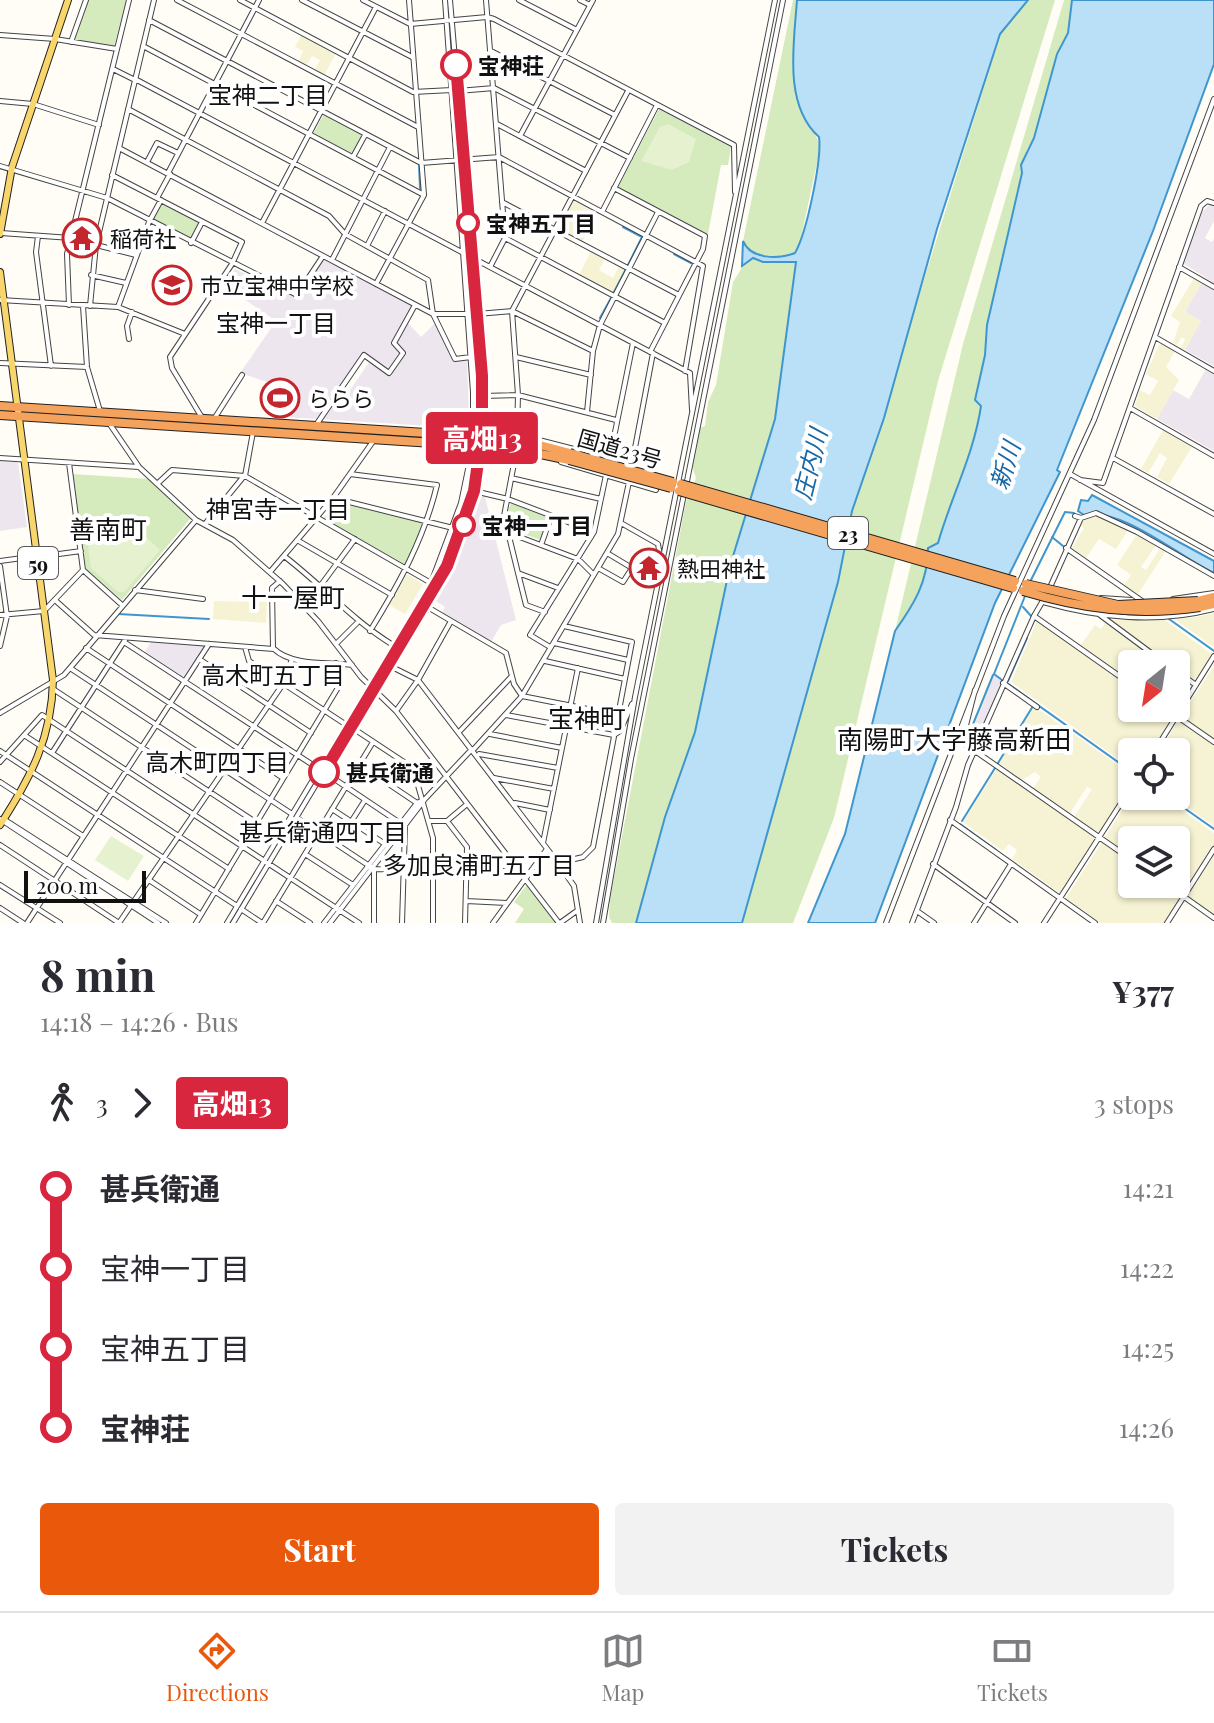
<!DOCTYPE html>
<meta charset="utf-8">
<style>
:root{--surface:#fff;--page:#f2f2f3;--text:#2b2b33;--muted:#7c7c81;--line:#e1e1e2;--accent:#ea580c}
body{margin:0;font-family:"Playfair Display","Noto Sans JP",serif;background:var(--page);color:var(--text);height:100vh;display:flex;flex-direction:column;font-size:30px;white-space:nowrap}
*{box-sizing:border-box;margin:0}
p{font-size:26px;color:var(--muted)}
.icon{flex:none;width:44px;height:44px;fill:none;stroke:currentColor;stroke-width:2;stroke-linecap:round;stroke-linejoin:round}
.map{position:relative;height:923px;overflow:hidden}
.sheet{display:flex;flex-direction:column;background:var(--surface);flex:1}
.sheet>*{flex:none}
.badge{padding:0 16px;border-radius:6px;font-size:28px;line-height:52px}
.needle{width:52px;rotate:210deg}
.controls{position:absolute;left:1118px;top:650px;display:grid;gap:16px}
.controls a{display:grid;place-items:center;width:72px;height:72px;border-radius:8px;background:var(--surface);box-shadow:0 2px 6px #0004;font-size:40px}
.scale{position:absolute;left:24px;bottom:20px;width:122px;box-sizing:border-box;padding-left:8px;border:4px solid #111;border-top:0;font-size:22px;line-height:28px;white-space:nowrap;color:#111;-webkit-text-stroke:6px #fff;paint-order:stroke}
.map>.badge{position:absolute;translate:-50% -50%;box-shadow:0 0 0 4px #fff}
.legs{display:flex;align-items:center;gap:12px;height:88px;padding:0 40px;font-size:26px}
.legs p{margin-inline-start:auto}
.head{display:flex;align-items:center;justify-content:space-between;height:136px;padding:0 40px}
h1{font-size:44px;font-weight:700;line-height:60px}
.button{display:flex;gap:16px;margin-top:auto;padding:16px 40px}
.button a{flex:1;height:92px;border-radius:8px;background:var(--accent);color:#fff;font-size:32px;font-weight:700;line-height:92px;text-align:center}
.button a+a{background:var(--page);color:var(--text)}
ul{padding:0 40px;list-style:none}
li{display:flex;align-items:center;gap:28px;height:80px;font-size:30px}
li i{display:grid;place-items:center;width:12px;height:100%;margin:0 10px;background:currentColor}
li i::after{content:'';width:20px;height:20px;margin:-10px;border:6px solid;border-radius:50%;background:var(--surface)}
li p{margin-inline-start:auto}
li:first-child i{background:linear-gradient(#0000 50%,currentColor 0)}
li:last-child i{background:linear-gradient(currentColor 50%,#0000 0)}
.tab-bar{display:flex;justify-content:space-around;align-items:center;height:112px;border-top:2px solid var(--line);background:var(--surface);font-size:22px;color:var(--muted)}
.tab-bar a{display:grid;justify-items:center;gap:4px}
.tab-bar .current{color:var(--accent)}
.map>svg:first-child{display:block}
.industrial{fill:#eee6ef}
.farmland{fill:#f6f3d4}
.green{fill:#d5ebbd}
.pitch{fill:#e6f2cf}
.water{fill:#b9e0f7;stroke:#3f96cf;stroke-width:2}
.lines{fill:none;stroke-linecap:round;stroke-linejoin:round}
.stream{stroke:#3f96cf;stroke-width:2}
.minor-casing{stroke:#444;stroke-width:6}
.major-casing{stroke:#222;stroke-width:8}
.highway-casing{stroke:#222;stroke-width:10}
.minor{stroke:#fff;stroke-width:4}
.major{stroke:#f9d66b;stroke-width:6}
.highway{stroke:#f5a25d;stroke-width:8}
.highway-bridge-casing{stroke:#222;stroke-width:10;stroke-linecap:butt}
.highway-bridge{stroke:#f5a25d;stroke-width:8}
.line-1-casing{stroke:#fff;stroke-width:18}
.line-1{stroke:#d7263d;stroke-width:12}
.stop-1-dot{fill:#fff;stroke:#d7263d;stroke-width:4}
.labels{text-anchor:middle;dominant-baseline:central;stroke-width:8;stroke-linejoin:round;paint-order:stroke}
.shield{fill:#fff;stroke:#585858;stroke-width:2}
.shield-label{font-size:20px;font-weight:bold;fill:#111}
.stop-label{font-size:22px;font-weight:bold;fill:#111;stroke:#fff;text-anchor:start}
.poi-label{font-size:22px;fill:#111;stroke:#fff;text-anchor:start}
.street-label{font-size:22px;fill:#111;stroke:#fff}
.neighbourhood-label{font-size:24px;fill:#111;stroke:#fff}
.water-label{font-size:24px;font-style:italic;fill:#1768a6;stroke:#fff}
.quarter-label{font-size:26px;fill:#111;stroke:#fff}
</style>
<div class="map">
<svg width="1214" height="923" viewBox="0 0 1214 923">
<rect width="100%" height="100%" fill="#fffdf5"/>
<path class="industrial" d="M1210,204L1214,206V221L1205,238L1212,242L1214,239V283L1183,263L1199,215Z
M324,260L414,307L393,342L402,353L388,371L363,353L317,419L283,417L285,388L240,373L276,321L222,284L235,269L298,298Z
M1202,282L1214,289V366L1185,350L1201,321L1185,312Z
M408,323L421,337L435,323L453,361L467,360L469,420L461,428L320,419L334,399L341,403L370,361L389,374L405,353L396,342Z
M1206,369L1214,374V451L1157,419L1173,390L1189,399Z
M0,461L18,462L27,527L0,531Z
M477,496L485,497L516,620L501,625L491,642L442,613L445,607L434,600L462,545Z
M151,642L203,646L204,647L183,677L145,652Z
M994,675L1002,681L975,746L969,739Z"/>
<path class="farmland" d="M301,35L336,53L324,76L314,71L320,60L312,56L306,66L298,62L303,51L295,47Z
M573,201L597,213L582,242L558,229Z
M591,251L605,258L599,270L613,278L619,266L626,269L614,292L579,275Z
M1194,278L1202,282L1185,312L1201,321L1185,350L1181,348L1185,339L1182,337L1177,345L1173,343L1180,322L1171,316Z
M1160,343L1175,351L1166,367L1179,380L1157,419L1135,406L1140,390L1150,395L1158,381L1146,374Z
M1163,430L1192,447L1169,484L1157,477L1167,458L1160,453L1148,473L1141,469Z
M1096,515L1128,530L1116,549L1099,539L1086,558L1072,548L1084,528L1079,525L1082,519Z
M1137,534L1156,545L1141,567L1146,570L1161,547L1166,551L1138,594L1124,585L1131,575L1117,565Z
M407,574L423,584L405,614L389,605Z
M214,601L267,602L266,623L213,619Z
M1214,613V647L1174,619L1196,617Z
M1107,620H1165L1213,655L1194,682L1176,669V664H1169Z
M1037,621L1132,687V708H1155L1171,722L1152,752H1132V769L1011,682Z
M1105,623L1163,664H1132V682L1080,646L1095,625L1101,629Z
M1214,665V740L1181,717Z
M1034,706L1132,775V782L1100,834L1074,817L1092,789L1087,787L1070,813L1033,788L1041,777L1035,772L1022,780L999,763Z
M1178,720L1214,745V826L1171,796H1176V752H1159Z
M998,767L1095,838L1060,893L1012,859L1017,850L1009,844L1003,851L963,822Z
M1132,794L1162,796L1214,833V845L1184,892L1170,884H1176V840H1132V857L1105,837Z
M1102,842L1132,863V884H1162L1180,897L1165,923H1101L1066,898Z
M1214,852V915L1187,896Z"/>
<path class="green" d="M87,0H126L114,47L74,40Z
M793,0H797C794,44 788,68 802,110C807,125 818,133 820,149L799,247L792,255C774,257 751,261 743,241Z
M1011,0H1055L938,381L834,818L793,923H742L838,582L852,511Z
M1064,0H1072L1074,4L1068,33L1057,54L1034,138L1027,149L987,325L985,355L975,400L981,406C974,453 951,497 938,543L928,548C928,582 914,605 895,631L963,344Z
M659,109L731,147L728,165H721L708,234L618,187Z
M324,114L362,134L354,154L313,134Z
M163,203L199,223L191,239L152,220Z
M753,258L763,262H797L775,419L730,566L695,731L665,817L638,917L636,923H612L609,917L610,899L686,502L696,478L692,466L699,428L705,426L708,402L716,385L733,282L746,261Z
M73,474L149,479L190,519L122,600L86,569Z
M336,501L424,523L406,565L324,518Z
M511,503L549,518L541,540L511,530L507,515Z
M526,886H528L556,923H515L524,909L514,902Z"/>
<path class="pitch" d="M668,124L696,139L689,162L672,170L641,161L660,127Z
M119,520L134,526L160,550L124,592H118L91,568L88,545L106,524Z
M111,836L144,856L128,881L95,860Z"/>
<path class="water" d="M797,0H1028L1000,34L937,229L884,418L852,511L838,582L742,923H636L665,817L695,732L730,566L775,419L796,262H763L753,258L742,266L743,241C751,260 779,259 795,253C807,232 822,159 819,137C783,105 794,43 797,0Z
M1072,0H1214V64L1153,231L1057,470L1060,472L995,603L875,923H808L845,834L895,631C914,604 928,582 928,548L938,543C951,497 974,454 981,406L975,400L985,355L987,325L1022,173L1021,165L1034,138L1057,54L1068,33Z
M1092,495L1214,561V573C1181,558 1120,506 1084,515L1078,511L1081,500L1088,501Z"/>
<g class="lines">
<path class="stream" d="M419,165L420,188
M623,227L642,237L628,265
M674,254L691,263
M614,292L626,269
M600,318L611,298
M1052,537L1063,546
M1030,582L1065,512L1074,513
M1023,607L1032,617
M118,614L209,619
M1169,619L1214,651
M1002,680L994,674L1025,596
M1008,681L1027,638
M1007,683L1132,772
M973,746L967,739L993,675
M998,763L1033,706
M1167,796L1214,829
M962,821L995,768
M960,824L996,850"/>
<g class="minor-casing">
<path id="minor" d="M177,0L418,127
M240,0L413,92L452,90
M302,0L412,57
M363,0L410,24L487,17L494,19L734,145L735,192
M445,0L473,392V436
M450,0L482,376V436
M486,0L505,238L490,267
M519,0L577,30
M580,0L590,5
M149,20L421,163L499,157L703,266L685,371
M0,35L55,39L117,49
M71,42L86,0
M143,46L424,195
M491,51L615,115
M113,69L135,80
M135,79L690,373L692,410
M458,91L494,88L630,158
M0,101L33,104L99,125
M128,109L329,216L345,234L428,280L433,314L455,359L471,357
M497,124L586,171
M520,136L593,0
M119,148L433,314H467
M353,157L365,135
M147,162L157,143L178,153
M0,166L107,198L297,295L323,256
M168,173L259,0
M112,175L242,242L232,264L170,357L172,368L201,416
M614,188L705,236L703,249L650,352
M157,198L170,174
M502,202L679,295
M602,212L657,105
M262,223L376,7
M1,233L71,238
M38,236L36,252L51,366
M505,238L665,323
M191,243L202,222
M96,245L136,255
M367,246L385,211
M332,260L390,147
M1179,267L1214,287
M91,275L126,283
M376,284L424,195L409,0
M0,300L118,307L185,334
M69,305L67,254L129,0
M83,306L87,367L100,411
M90,306L96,245L154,0
M118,307L149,222L161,200
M477,314L512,311L593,351
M1155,337L1214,371
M129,339L127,326L132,312
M516,357L591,375
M0,363L87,367
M483,396L518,395L616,420
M1130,408L1214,456
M587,412L593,351L600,325L658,212
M214,419L242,375
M109,423L139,467L196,520L233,540L283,584L318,621L361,677L396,711L559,923
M316,425L364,355L389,373L403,353L394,343L415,305
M483,433L535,439L609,458
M517,435L518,395L512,311L628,91
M478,450L521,454
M516,453L504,516L518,573L558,588
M0,458L139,467
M1113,458L1214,514
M609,462L633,343
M69,463L83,570L122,605
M631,469L653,353
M350,474L437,485C424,539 399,584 370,631
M1070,474L1214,554
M245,476L253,432
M511,478L601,499
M1080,480L1103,483L1201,206L1207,201L1214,203
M629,482L656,490
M157,484L172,470L245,476L431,583
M686,486L783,0
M474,491L508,499L594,532
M333,498L453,528
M1075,516L1081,518L1096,513L1137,532L1214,576
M621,523L658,544L661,562
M205,524L244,476
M509,533L578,559L593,574
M297,540L392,595
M541,545L551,517
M1066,548L1142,601
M284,556C322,585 352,620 393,645
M37,557L81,551
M0,561L37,556
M0,566L7,616L0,646
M598,568L623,582L632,568L607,553
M270,572L333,498L374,440
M518,573L526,605L545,612
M321,585L355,539
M1051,585L1081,518
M135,590L203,599
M1045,597L1034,616L1132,685
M1101,598L1132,600
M1173,599L1214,593
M56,601L94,635L274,649C292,666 328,662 352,665
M1043,602C1100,618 1156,624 1214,609
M424,605L506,653L514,684L522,696L618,715
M0,615L44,611L83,570
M1100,615L1166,664
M124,642L319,769
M554,643L628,660
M336,644L357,623
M245,647L249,661L345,724
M550,647L530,635L594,532L606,475
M86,648L283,778
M273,649L272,588L280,581
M199,659L311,733
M545,661L625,679
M388,665L418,680L558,863L583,857L593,847L632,642L564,626
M70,668L292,814
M1176,671L1196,685
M1003,683L1037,707
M53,689L257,823
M975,690L963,737L965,744L1132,860
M1165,708L1214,742
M396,711L418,680L451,621
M0,713L64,675L196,520
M506,715L614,735
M351,727L413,768L433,838V923
M459,732L511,677
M490,734L562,748
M24,735L229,869
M614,735L620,731L632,704
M473,750L522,696L618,534L629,482L561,462
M0,751L237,906
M1154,752L1214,656
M52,753L125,640
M479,754L558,768
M0,762L42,715L359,923
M359,764L417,803
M324,772L400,823
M494,778L554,789
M0,782L83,836
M515,803L550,810
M332,809L385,844
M297,818L374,869L519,871
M0,819L158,923
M5,820L166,923
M950,820L1095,923
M430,821H447L466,805
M447,821L467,847L465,923
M351,822L365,800
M543,843L578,668
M0,845L119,923
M305,854L353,885
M558,863L574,886L580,923
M933,864L1015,923
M149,880L200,914
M1166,884L1214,918
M0,885L60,923
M276,901L310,923
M466,901L507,903
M0,908L23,923
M241,909L262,923
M917,911L934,923
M27,923L209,644
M119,923L283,684L292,659
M196,923L339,686L336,663
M227,923L431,583L461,503L473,445
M233,923L447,566L472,498L481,445
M263,923L373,742
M324,923L417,803L423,800
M330,923L425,799L472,749
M374,923V869
M402,923L405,828
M493,923L547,849
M560,923L578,910
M596,923L635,697L775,0
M603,923L631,759L684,494
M886,923L1004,616L1094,420L1214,99
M912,923L956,807L968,765L1034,616
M974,923L1011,864
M1044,923L1132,786
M1167,923L1214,849"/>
</g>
<g class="major-casing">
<path id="major" d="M0,234L12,167L68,0
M0,272L53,680C52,737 31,777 0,825"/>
</g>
<g class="highway-casing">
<path id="highway" d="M0,406L473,436L536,444L570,453
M0,415L512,448L569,460
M1198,601L1214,597
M1200,607L1214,604"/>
</g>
<use href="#minor" class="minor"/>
<use href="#major" class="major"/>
<use href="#highway" class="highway"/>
<g class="highway-bridge-casing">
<path id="highway-bridge" d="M570,453L673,482
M569,460L671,488
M681,484L1015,581
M679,491L1013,588
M1026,584L1118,605L1198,601
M1023,591C1083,609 1137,616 1200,607"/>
</g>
<use href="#highway-bridge" class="highway-bridge"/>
</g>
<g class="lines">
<g class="line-1-casing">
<path id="line-1" d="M324,772L447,566L474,491L482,433V376L456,65"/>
</g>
<use href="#line-1" class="line-1"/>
</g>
<defs>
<g id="temple-ring" transform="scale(2)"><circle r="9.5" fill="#fff" stroke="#c4262e" stroke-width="1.5"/><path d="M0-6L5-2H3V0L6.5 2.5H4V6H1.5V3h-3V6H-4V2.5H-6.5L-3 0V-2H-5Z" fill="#c4262e"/></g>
<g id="school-ring" transform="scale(2)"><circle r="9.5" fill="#fff" stroke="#c4262e" stroke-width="1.5"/><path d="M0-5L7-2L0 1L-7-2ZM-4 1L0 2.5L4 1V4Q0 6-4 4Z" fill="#c4262e"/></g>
<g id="stadium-ring" transform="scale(2)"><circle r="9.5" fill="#fff" stroke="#c4262e" stroke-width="1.5"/><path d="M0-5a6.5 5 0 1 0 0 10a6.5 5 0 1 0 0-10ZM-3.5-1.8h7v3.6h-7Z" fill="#c4262e"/></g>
</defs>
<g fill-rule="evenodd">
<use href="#temple-ring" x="82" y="238"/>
<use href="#school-ring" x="172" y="285"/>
<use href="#stadium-ring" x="280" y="398"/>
<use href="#temple-ring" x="649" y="568"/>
</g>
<g class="stop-1-dot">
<circle cx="456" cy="65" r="14"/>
<circle cx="468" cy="223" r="10"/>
<circle cx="464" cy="525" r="10"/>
<circle cx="324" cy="772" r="14"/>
</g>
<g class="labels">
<g class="shield">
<rect x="828" y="517" width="40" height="32" rx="6"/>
<rect x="18" y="547" width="40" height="32" rx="6"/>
</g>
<g class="shield-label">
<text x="848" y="533">23</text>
<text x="38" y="563">59</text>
</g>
<g class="stop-label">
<text x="478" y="65">宝神荘</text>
<text x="486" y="223">宝神五丁目</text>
<text x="482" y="525">宝神一丁目</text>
<text x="346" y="772">甚兵衛通</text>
</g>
<g class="poi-label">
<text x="110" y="238">稲荷社</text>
<text x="200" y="285">市立宝神中学校</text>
<text x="308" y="398">ららら</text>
<text x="677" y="568">熱田神社</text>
</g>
<g class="street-label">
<text transform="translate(620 448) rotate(16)">国道23号</text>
</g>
<g class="neighbourhood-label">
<text x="268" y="94">宝神二丁目</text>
<text x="276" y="322">宝神一丁目</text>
<text x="278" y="508">神宮寺一丁目</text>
<text x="273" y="674">高木町五丁目</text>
<text x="217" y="761">高木町四丁目</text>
<text x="323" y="831">甚兵衛通四丁目</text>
<text x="479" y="864">多加良浦町五丁目</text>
</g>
<g class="water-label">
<text transform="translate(809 464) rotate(-76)">庄内川</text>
<text transform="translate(1004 465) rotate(-73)">新川</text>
</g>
<g class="quarter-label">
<text x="108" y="528">善南町</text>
<text x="293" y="596">十一屋町</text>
<text x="587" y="717">宝神町</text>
<text x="954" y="738">南陽町大字藤高新田</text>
</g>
</g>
</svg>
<div class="controls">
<a><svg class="needle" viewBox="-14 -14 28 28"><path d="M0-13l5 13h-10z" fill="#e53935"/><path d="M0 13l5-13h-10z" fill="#7c7c81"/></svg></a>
<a><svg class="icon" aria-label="locate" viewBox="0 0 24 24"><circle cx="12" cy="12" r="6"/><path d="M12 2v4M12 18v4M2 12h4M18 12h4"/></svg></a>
<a><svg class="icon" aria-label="layers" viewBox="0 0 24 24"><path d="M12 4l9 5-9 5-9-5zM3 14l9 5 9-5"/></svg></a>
</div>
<div class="scale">200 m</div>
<b class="badge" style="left:482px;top:438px;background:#d7263d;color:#fff">高畑13</b>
</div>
<section class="sheet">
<div class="head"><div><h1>8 min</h1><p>14:18 – 14:26 · Bus</p></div><b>¥377</b></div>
<div class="legs"><svg class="icon" aria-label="walk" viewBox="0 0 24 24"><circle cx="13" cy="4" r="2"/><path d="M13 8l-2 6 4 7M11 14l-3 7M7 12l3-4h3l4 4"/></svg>3<svg class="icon" aria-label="forward" viewBox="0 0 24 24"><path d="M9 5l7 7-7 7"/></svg><b class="badge" style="background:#d7263d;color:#fff">高畑13</b><p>3 stops</p></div>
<ul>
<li><i style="color:#d7263d"></i><b>甚兵衛通</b><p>14:21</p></li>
<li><i style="color:#d7263d"></i><span>宝神一丁目</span><p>14:22</p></li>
<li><i style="color:#d7263d"></i><span>宝神五丁目</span><p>14:25</p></li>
<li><i style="color:#d7263d"></i><b>宝神荘</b><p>14:26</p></li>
</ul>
<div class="button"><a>Start</a><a>Tickets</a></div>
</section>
<nav class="tab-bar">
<a class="current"><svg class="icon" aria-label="directions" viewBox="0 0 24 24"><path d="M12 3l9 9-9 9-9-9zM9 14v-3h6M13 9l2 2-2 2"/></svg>Directions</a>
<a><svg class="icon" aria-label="map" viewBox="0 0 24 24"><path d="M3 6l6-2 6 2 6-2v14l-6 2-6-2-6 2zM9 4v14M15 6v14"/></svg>Map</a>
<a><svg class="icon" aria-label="tickets" viewBox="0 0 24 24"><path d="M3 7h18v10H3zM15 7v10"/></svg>Tickets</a>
</nav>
